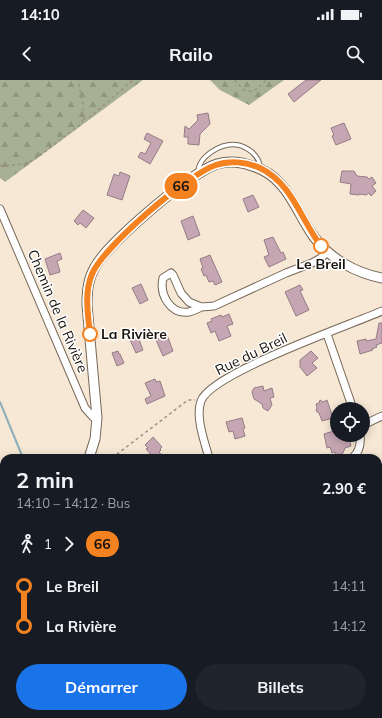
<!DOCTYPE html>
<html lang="fr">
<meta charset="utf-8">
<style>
:root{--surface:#171b24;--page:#20242c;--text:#f1f3f6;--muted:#9ea1a6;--accent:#1a73e8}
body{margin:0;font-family:Mulish,sans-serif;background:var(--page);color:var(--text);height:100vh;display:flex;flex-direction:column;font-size:15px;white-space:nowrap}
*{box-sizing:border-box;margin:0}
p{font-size:13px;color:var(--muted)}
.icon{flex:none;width:22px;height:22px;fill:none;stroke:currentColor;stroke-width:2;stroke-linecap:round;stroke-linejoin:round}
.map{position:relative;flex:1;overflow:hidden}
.details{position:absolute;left:0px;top:374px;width:382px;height:264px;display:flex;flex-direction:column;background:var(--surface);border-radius:12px 12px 0 0;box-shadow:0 2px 10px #0003}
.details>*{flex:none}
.badge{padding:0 8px;border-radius:13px;font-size:14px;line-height:26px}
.controls{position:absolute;left:330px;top:322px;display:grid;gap:8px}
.controls a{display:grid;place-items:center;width:40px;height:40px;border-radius:50%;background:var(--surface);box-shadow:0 2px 10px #0003;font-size:20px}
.map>.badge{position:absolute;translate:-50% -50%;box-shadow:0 0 0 2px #fff}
.legs{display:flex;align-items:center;gap:6px;height:44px;padding:0 16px;font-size:13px}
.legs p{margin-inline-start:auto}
.head{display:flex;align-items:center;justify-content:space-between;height:68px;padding:0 16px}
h1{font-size:22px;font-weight:700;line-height:30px}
.button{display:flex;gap:8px;margin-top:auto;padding:8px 16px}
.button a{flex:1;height:46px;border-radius:24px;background:var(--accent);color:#fff;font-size:16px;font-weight:700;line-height:46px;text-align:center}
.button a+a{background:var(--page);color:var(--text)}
ul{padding:0 16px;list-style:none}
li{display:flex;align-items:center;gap:14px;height:40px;font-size:15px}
li i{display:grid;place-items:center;width:6px;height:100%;margin:0 5px;background:currentColor}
li i::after{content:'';width:10px;height:10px;margin:-5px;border:3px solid;border-radius:50%;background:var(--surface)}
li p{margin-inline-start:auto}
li:first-child i{background:linear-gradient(#0000 50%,currentColor 0)}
li:last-child i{background:linear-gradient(currentColor 50%,#0000 0)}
.status{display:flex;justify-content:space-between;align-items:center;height:28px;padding:0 20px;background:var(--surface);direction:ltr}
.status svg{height:11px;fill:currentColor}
header{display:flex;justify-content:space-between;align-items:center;height:52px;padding:0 16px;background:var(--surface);font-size:18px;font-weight:700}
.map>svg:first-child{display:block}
.forest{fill:url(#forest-firs)}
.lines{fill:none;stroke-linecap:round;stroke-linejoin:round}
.stream{stroke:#8cafba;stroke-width:2}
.building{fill:#c6a6b2;stroke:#947d86}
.service-casing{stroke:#756858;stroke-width:5.5}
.minor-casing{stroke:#756858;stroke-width:9}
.tertiary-casing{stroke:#756858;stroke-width:11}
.path{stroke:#9c9183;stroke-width:1.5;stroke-dasharray:3 3;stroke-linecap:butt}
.service{stroke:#fff;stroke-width:3.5}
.minor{stroke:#fff;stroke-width:7}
.tertiary{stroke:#fff;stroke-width:9}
.line-1-casing{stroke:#fff;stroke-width:9}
.line-1{stroke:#f58220;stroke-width:6}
.stop-1-dot{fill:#fff;stroke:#f58220;stroke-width:2}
.labels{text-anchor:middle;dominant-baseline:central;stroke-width:3;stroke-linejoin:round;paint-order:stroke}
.stop-label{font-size:14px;font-weight:bold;fill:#17120b;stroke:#fff}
.street-label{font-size:14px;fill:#17120b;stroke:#fff}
</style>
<div class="status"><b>14:10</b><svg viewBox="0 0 49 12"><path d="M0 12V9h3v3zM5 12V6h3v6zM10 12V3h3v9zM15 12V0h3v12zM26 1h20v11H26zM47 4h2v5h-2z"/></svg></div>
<header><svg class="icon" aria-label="back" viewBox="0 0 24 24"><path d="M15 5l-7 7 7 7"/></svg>Railo<svg class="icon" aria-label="search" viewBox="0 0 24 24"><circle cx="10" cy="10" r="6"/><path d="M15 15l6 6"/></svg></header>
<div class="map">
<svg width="382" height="638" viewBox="0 0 382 638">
<defs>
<pattern id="forest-firs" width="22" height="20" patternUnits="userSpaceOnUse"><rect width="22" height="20" fill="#a7b093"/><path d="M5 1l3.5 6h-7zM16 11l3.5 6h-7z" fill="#8f967d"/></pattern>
</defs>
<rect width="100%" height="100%" fill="#f7e8d5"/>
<path class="forest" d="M0,0H143L5,102L0,98Z
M210,0H284L249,25L220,10Z
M382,394V505L378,512V399Z
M225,634H317L313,638H221Z"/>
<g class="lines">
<path class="stream" d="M0,322L23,378
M378,507L382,498
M302,634L306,638"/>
</g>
<path class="building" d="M306,0H321L294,22L288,14Z
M208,33L210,44L200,54L199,65L188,64V57H184L185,46L189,49L198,40L197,35Z
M344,43L351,59L336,65L332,56L334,55L331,48Z
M147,53L163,61L150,84L138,77L141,72L145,74L151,63L144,59Z
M342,91H354L357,96L367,97L369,99L372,97L376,103L372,106L376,111L371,116L369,113L366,115L359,114V115L350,114L351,104L340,102Z
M120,92L130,96L122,120L107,115L114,94L119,96Z
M253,115L259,127L248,132L243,119Z
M83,130L94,138L86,148L80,143L78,145L74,141Z
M193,136L200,155L188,160L181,141Z
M273,157L281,173L283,172L286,179L269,187L264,177L269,175L264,160Z
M60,173L62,179L57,181L60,192L50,195L45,179Z
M210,175L222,202L215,205L213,201L209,202L206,195L204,196L201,189L203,188L200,179Z
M141,204L148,220L140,224L132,208Z
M300,205L303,210L300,211L309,230L296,236L285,212Z
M229,234L233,244L227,246L231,256L219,261L215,251L211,253L207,243L212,241L211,239L221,235L222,237Z
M379,243H382V263L376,265L377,267L372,269L373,270L360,274L357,261L366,259V261L376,259Z
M167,255L173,271L163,276L156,260Z
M138,257L143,270L136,273L130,260Z
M118,271L119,274H120L124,283L117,286L112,273Z
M311,271L318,278L312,283L317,288L307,296L300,287V280Z
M155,299L156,302L160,301L165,316L147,324L145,319L151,316L145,303Z
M263,306L264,311L272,308L274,317L270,318L272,325L268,331L263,328L262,324L254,319L252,312L254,308Z
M320,320L323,322L327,320L333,338L322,341L319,333L316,331L317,328L316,324L319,323Z
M242,338L245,348L243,349L245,356L235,359L233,351L229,352L226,342Z
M337,350V355H348L351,366L345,368L343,373L336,376L335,372L332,373L330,367L327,368L324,354Z
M153,357L162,367L160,369L161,370L159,372L164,378H154L146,369L148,368L145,365Z"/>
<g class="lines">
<g class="service-casing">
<path id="service" d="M198,93C198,76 222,62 238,65C243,66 248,69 252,72C257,77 260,81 260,88"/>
</g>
<g class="minor-casing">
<path id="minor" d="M0,129L85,328L93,337L97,338
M201,227C197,229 193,231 189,232C171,235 159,215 163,198L171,193L173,195L181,213L189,222L201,227L214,226L286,193L312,183L321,178L327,172
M327,254L353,329
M363,345L382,336
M209,378C205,363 195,337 201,321C211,293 350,245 382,231
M352,378C360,372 361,364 360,355"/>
</g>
<g class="tertiary-casing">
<path id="tertiary" d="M89,378L95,359L97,338L87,225C87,211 88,199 95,187C108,163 191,92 217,84C228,81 241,82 252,86C287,96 295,130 314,157C330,179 356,193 382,198
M0,465L4,461
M0,601L4,621
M6,634L7,638"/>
</g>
<path class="path" d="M235,0C247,16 253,14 266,0
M83,39L90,37L133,0
M0,86L25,84L38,77L82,43L83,24L78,0
M112,378L188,320H195
M378,482L382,475
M378,612L382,614
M351,634L353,638"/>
<use href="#service" class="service"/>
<use href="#minor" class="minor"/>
<use href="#tertiary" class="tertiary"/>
</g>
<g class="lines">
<g class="line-1-casing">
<path id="line-1" d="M90,254C88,234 84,213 92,194C103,167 188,94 216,85C229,80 247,82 260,88C292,103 301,140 321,166"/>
</g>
<use href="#line-1" class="line-1"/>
</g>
<g class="stop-1-dot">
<circle cx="321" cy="166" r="7"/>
<circle cx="90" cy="254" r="7"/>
</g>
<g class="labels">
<g class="stop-label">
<text x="321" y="184">Le Breil</text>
<text x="101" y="254" text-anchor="start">La Rivière</text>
</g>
<g class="street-label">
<text transform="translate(58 231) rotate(67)">Chemin de la Rivière</text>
<text transform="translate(251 274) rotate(-26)">Rue du Breil</text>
</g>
</g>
</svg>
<div class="controls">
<a><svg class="icon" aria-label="locate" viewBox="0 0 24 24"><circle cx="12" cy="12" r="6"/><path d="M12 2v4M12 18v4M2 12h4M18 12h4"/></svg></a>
</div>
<b class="badge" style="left:181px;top:106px;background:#f58220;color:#111">66</b>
<section class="details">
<div class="head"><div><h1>2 min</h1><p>14:10 – 14:12 · Bus</p></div><b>2.90 €</b></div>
<div class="legs"><svg class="icon" aria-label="walk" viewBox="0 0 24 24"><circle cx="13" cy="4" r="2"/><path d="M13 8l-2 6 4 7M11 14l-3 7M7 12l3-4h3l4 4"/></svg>1<svg class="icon" aria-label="forward" viewBox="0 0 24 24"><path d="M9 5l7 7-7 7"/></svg><b class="badge" style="background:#f58220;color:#111">66</b></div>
<ul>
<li><i style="color:#f58220"></i><b>Le Breil</b><p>14:11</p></li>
<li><i style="color:#f58220"></i><b>La Rivière</b><p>14:12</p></li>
</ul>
<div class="button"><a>Démarrer</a><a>Billets</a></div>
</section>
</div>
